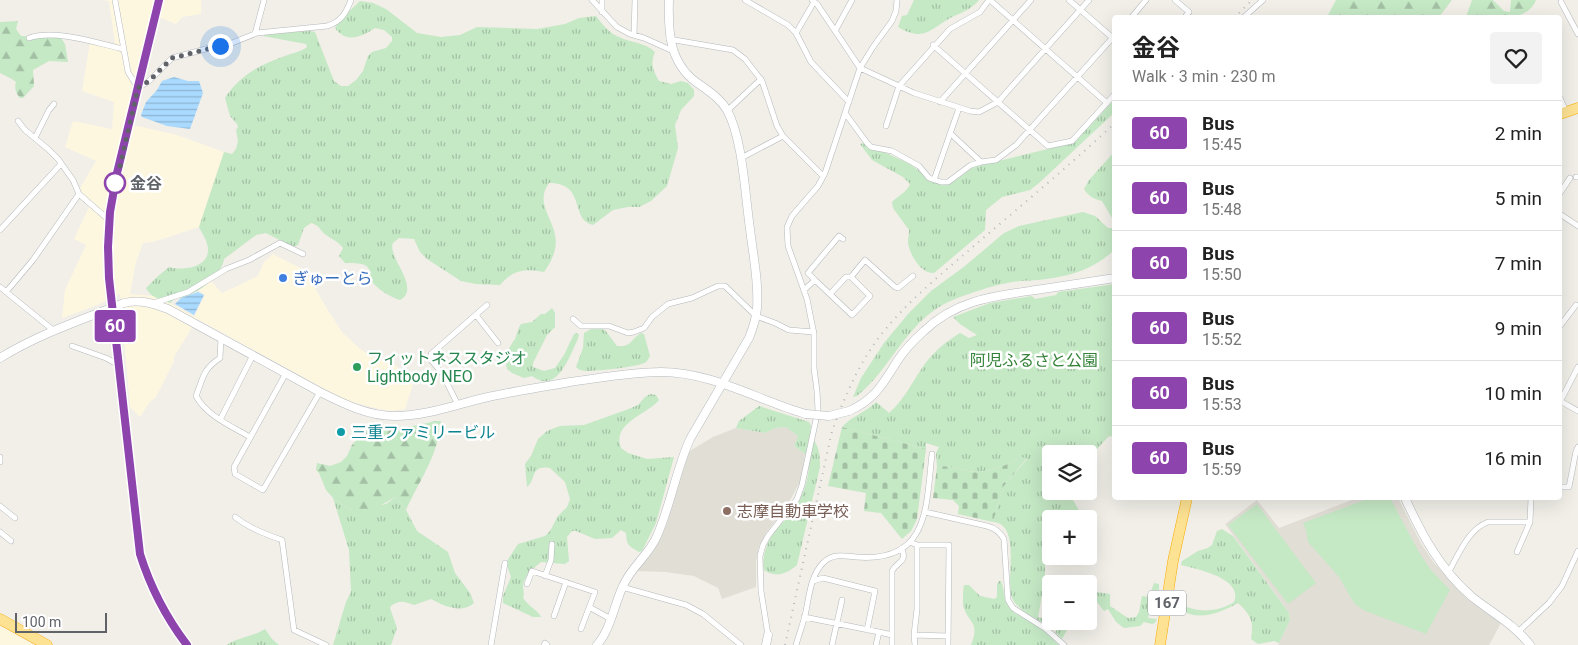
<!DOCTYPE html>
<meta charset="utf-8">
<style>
:root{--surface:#fff;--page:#f2f2f2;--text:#222;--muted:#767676;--line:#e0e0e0}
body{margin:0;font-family:Roboto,"Noto Sans JP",sans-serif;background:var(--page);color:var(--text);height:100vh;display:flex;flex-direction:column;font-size:19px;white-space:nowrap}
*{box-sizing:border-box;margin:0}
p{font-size:16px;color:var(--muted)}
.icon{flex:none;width:28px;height:28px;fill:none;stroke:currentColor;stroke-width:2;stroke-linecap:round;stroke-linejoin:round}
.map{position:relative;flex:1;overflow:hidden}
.drawer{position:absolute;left:1112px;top:15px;width:450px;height:485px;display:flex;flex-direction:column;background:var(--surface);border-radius:5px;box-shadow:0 5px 20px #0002}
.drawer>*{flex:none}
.badge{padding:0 10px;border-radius:4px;font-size:18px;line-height:32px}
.tools{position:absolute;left:1042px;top:445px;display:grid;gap:10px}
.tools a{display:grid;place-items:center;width:55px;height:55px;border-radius:5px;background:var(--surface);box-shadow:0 5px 20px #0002;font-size:25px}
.scale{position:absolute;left:15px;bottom:12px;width:92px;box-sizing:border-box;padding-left:5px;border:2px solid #5f6368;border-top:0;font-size:14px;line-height:18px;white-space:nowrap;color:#5f6368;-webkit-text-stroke:4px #fff;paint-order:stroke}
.you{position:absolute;width:25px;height:25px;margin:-12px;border:4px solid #fff;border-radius:50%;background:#1a73e8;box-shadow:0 0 0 8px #1a73e833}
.map>.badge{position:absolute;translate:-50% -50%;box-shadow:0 0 0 2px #fff}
.round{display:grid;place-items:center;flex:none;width:52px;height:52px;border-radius:5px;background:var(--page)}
.summary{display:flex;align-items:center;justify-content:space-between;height:85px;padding:0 20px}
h1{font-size:24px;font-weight:700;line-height:38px}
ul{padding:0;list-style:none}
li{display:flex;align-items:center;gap:15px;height:65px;padding:0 20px;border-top:1px solid var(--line)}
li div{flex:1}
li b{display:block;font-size:19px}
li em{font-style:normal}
li .badge{min-width:55px;font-weight:700;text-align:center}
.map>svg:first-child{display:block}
.commercial{fill:#fef7e0}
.education{fill:#e1ded6}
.grass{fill:url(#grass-tufts)}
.forest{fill:url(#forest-firs)}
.cemetery{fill:url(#cemetery-stones)}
.pitch{fill:#c5e8c5}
.water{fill:url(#water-rules)}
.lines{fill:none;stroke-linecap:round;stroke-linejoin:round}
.street-casing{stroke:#b5b8bc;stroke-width:6}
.secondary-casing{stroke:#b6babf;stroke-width:9}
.highway-casing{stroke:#f9ab00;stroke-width:11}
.street{stroke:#fff;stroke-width:5}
.secondary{stroke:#fff;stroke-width:8}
.highway{stroke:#fde293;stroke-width:10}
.rail{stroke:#b6b7b8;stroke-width:2;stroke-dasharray:1 6;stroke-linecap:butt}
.secondary-bridge-casing{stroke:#b6babf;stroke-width:9;stroke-linecap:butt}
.secondary-bridge{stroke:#fff;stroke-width:8}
.line-casing{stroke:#fff;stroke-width:11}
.line{stroke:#8e44ad;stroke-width:8}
.walk{stroke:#5f6368;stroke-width:5;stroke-dasharray:0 9}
.stop-dot{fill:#fff;stroke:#8e44ad;stroke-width:2.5}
.shop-dot{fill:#3f7fe0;stroke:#fff;stroke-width:2}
.leisure-dot{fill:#2e9e5b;stroke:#fff;stroke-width:2}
.culture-dot{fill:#0f9aa8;stroke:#fff;stroke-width:2}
.education-dot{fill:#8d6e63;stroke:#fff;stroke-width:2}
.labels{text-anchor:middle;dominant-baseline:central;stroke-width:5;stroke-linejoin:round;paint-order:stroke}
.shield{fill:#fff;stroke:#8f9295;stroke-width:1}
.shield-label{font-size:15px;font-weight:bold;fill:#5f6368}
.stop-label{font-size:16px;font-weight:bold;fill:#5f6368;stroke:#fff;text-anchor:start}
.shop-label{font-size:16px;fill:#366cbe;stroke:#fff;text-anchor:start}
.leisure-label{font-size:16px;fill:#27864d;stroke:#fff;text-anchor:start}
.park-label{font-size:16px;fill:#348238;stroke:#fff}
.culture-label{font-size:16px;fill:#0d838f;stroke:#fff;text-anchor:start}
.education-label{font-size:16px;fill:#785e54;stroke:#fff;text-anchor:start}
</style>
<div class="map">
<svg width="1578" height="645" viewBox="0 0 1578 645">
<defs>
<pattern id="grass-tufts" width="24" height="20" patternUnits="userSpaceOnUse" patternTransform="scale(1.25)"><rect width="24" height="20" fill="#c5e8c5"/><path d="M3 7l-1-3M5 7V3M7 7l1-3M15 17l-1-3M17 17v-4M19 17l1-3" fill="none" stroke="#a3c0a4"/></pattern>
<pattern id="forest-firs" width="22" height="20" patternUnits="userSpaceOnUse" patternTransform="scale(1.25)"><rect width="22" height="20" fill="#c5e8c5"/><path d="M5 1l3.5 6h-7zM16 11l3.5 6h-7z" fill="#a3c0a4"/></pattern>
<pattern id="cemetery-stones" width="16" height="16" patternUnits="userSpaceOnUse" patternTransform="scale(1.25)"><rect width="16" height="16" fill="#c5e8c5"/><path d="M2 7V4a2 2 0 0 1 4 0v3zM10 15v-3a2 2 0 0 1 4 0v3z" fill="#a3c0a4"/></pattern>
<pattern id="water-rules" width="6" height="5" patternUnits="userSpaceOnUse" patternTransform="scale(1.25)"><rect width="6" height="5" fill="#aadaff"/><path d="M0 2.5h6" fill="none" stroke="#8eb4d2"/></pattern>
</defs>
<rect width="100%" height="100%" fill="#f1efe8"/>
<path class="commercial" d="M103,0H201V14L182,17L176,24L159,17L133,125L177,135L224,152L199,227L153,242L143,243L136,262L130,294L154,296L170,303L194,317L205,295L198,290L211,281L222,293L258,276L264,262L273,254L306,271L324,304L342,332L360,349L376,359L391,362L414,381L405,409L393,411L379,409L345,400L197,319L174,357V361L156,397L149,403L140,417L130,407L120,294L97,305L62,318L65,290L86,245L74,239L91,203L79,190L96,161L65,147L73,121L112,129L114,102L82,91L90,42L115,44L109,1Z
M0,626L34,645H0Z"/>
<path class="education" d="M786,427L798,436L794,446L805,454L801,480L788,504L766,533L759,546L756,562V587L722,599L718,588L694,576L665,572L637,571L660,540L667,524L687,454L693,449L713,437L736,428L765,433L775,428Z
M1357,498H1398L1422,545L1434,563L1467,599L1501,623L1489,645H1278L1290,620L1289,613L1225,524L1257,500L1279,528Z"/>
<path class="grass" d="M914,0H979C972,9 963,12 952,17C931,28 925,43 898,27L902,16L907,15Z
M360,1L373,3L386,9L417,33L441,37L460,35L477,27L537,29L565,24L579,18L596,16C602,24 609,33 619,37C631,43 645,42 655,52C650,64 653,70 659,81L671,84L681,81L688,83L694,90V96L681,110L675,125L678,148L667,186L651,201L639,207H628L613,210L593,225C569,219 587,183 549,183C535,202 552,217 555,235C558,248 552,261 544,272C524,268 513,270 500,285L476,284L461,281L427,259L420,252L414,239L399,238L393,243C392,245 392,249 393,251C395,264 419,290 400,300C388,296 379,290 370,280C370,278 371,275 370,272C368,261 353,264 345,263L339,256L343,248C338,241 333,240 326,235C320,231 320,225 311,223L304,228L298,245L293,247L266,233L256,235L224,259C222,276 193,299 176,298L170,303C161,300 150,297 146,288L157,277L169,267C182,271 209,268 208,249C208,242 202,233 199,227L224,152L232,154L236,149L238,141L236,130L238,127L237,124L230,116L225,98C239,76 261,64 285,56C292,53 301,52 307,47L306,44L263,36L270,33L310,31L315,32L334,81L341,86H348L356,80L363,71L368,56L372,52L386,48L392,41V37L384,30L375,28C361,37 347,44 335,28L339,21Z
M1115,99V112L1039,183L1030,190L1002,197L986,210L985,230L934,273C921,274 910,255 908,243C908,239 909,234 909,230L893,208L892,202C898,196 907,192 910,184L903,177L872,160L860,144L864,143L867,148L882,151L910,164L926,176L949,184C958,180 965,172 974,167L1064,145H1069L1083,133Z
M1115,151V223L1102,201C1094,199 1088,196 1084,189L1089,180Z
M1083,212L1095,216L1108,228H1113L1115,227V249C1096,268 1072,276 1046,279C1035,281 1023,280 1012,282C994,285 963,295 946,303C905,324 891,369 857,396L853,397L861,378L884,343L908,314L931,291L965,266L1004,233L1019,226Z
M1115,284V435L1108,437L1089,458V454H1051V491H1068L1081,514L1080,519H1051V543L1045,554V579L1038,617L1051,620V621L1068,623L1072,621L1062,639L1055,632L1058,629L1057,627L1055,626L1052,628C1040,621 1018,611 1012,598C1005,580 1022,524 993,522L1003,487L1027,459L1020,457C1011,464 989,472 976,472C962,471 951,464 937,467L936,453L939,447L926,443V449L842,427C853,415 865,413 876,402L889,413C904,400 911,384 922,368C932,353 945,342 960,333L969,338L977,335L960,324L953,317L990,303L1032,296L1035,299L1056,295L1058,292Z
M552,308L555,313V327L547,335L533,363V367L544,371L555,368L564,355L574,334L577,333L579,335L577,341C569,357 557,395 532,376L524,378L512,373L507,369C504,356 508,349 515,339C517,334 518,328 521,324L532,322L541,314H545Z
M600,328L605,330L617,346C631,348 631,339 641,333L644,334L650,356C649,358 647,361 646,362C640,367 595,371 587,371C582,371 579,370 576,367L583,348L584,333L591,329Z
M650,394L656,395L659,400C648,414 611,423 621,448L628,453L647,459L674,457L656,523L642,551L639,552C628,545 627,546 626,533L621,530L612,538L595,539L576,531H572L567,537L569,561L565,564L541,562C534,568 524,575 523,586C523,591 525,593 523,598C528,606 539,611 541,617H533L503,603V596L511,577L507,565V561L518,544L545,536L550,531L558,516L567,507L570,499L565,482L550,468C529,465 537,480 527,487L525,464L531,456L538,439L547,431L560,426L584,425L626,410L638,405L645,397Z
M759,406L809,422L811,426L810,434C819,447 820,451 820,467L797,565C787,574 775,578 764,570C761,557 768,540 776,529C780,524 786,520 790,515C802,500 812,475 808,456L794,446L798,436L786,427L775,428L765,433L736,428L739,421Z
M396,497L406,510L417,531L448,552L455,573L470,593L474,603C461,614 444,606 431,599L414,605C405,602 400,599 391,606L390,608L397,628L391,645H333L346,602L351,592L349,550L333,498L352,511L386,504Z
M1222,529L1233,536L1289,613L1290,620L1279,643L1274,641L1258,644L1251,639C1254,622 1251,615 1238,603C1218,614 1195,623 1175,606V603C1181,603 1185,607 1190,608C1204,613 1222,610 1234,602C1244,578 1196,569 1181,565L1182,561L1198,551L1208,548L1212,545L1217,531Z
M999,581H1001C1005,590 1003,600 1009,607C1016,616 1026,619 1035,624C1044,630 1052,638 1059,645H971C981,620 967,624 963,604C963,599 963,590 964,585H969L980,596L994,599L997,597V585Z
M1154,583L1159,584V600L1152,605L1148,618L1157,619L1155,623L1152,624L1144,622L1140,626L1124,628L1116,622L1108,609L1104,611L1097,602L1089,605V591L1110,594V606L1128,618L1136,617L1139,612L1142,596L1149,597Z
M265,629L272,639L279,645H227C238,637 253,637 265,629Z"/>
<path class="forest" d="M1336,0H1452L1439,17H1327Z
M1472,0H1493L1504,11L1510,12L1511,0H1536C1527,24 1487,18 1466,17Z
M18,21L16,29L21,36L61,38L65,44L68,62L49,61L33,70L34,86L23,98H20C16,93 14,89 16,82L12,79L0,73V22Z
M435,421H441C439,454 419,481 406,510L396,497L370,511H352L333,498L326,490L319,473L316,470L317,463L330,466L341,462L347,456L352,445L372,422C390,432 416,426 435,421Z"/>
<path class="cemetery" d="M842,427L926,449L917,519L911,531L902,539L881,513L864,511L866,493L828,486Z
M1020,457L1027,458L1003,487L993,522L958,514L959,506L953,500L933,498L937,467C951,464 962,471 976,472C989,472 1011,464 1020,457Z"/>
<path class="pitch" d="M1370,498H1390L1420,554L1431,570L1450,590L1426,634L1363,610L1354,603L1339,577L1308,542L1306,530L1303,523Z
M1257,504L1316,583L1288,604L1228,525Z"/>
<path class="water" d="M174,77L188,81H199L203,93L190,129L167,126L142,117L141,115L146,102L157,90L162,81Z
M198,292L204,295L194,315L175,304L181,298Z"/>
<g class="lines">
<g class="street-casing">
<path id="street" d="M115,0L128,72L138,88L149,81L172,58L213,47L227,45L257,33L327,26C341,22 346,13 351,0
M592,0L617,27L630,34L644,38L673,51
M745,0L788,25L796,33L811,62L849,102
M812,0L817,4L860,68L914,93L970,111L979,112L998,102L1089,0
M990,0L1107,103
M1069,0L1114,39
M1175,0L1189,12L1184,18
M1561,2L1578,34
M602,12V0
M1131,18L1146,0
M1243,18L1263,0
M835,31L852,0
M796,33L814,2
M255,34L264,0
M634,35L635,0
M29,38C55,29 96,43 123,49
M669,39L733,50L745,59L762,81L777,126L783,136L823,176
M933,45L1048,146L1072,141L1115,94
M1560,98L1566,112
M940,102L1031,0
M727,111L761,79
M845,113L867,143L871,147L892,151L919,166L929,178L941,182H948L971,165L981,162L996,160L1016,145L1115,35
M18,121L25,130L48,149L58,159L73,180L79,194L110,221
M886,126L899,86L950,29L980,12L989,0
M950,133L981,162
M35,138L49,110L54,104
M741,158L783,136
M1576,177H1578
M934,180L959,108
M1560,193L1570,178
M1560,214L1578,226
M0,230L61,164
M851,277L865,260L895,287L898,288L913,276
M815,280L808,273L839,236L843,239
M0,287L53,330
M804,290L815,280L852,315L870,296L851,277H846L830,294
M6,292L33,260L79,194
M154,303L188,292L226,269L249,260L280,243L303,254
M476,315L498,343
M573,319L581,326H609L628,333L634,332L644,328L652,317L668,304L692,298L718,286H725L756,316L775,323L789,330L814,332
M1560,326L1576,305
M221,338L220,358C203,369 203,378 196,396C207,416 231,426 250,437
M72,346L106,358L119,365
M286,373L234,467L235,474L263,490L320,392
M1560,401L1578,411
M1560,402L1578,367
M458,405L442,373L431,360V354L487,305
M220,420L253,355
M0,457V462
M1560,487H1569L1576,451L1578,447
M0,506L15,518
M925,512L987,526C995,528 1000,532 1004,539L1008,600L1013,608L1046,629L1064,645
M235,517C249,528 265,534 282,540L294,630L326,645
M0,532L11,541
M910,542L917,545H949L948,645
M1517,552L1530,522L1531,498
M1448,573C1458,556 1468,529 1488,522H1530
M545,576L551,560L552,544
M813,581L823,578L875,591L867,630
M527,584L532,571L595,592L581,629
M622,587L686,605L703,614L741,645
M589,607L611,619
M554,616L566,582
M804,617L879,632
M1519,631L1549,603L1562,586L1578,551
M768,635L761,591L760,556L763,545L768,536L797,499L802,485L818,410L817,391L814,368V334L807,299L788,246L787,227L792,216L818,186L825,173L860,68L873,47L892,21L896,11L897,0
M914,635L948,636
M491,645L505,563
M544,645L545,643L547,645
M796,645C799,635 802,626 805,616C809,598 810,575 824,562C833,553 845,556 856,557C929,563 926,508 932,454
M832,645L842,600
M876,645L879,632L892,635
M892,645V571C898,560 907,564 902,548
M915,645L914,635L917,609V545"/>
</g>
<g class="secondary-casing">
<path id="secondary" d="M159,0L117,173L110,212L108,247L109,278L140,554C152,589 165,616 187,645
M0,358C39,334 81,320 124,303C140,299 152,303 168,309L320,392C344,404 368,416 395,416C427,416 457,404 488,397C515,391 543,387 570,382C600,378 631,372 661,372C712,372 757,400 806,414
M849,411C876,399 883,383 898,360C905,349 914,340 924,331C956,300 994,296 1036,290C1062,286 1089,282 1115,278
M1405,498C1422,535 1440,569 1471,596C1492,613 1514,624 1530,645
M597,645C611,629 614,605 623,586C631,567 649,555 657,536C671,504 676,470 690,439L749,338C753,328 756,319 757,308C759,282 753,255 750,229C745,195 743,139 727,110C720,98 707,90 696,82C669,62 668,31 669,0
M766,645L768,635"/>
</g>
<g class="highway-casing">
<path id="highway" d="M1560,114L1578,108
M0,619L47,645
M1160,645L1173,561L1187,498"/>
</g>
<use href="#street" class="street"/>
<use href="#secondary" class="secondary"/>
<use href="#highway" class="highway"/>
<path class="rail" d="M1234,18L1252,0
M785,645L832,431C845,396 860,360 884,331C911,298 944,272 975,245C1022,205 1070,165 1115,123"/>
<g class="secondary-bridge-casing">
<path id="secondary-bridge" d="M806,414L829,416L849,411"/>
</g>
<use href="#secondary-bridge" class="secondary-bridge"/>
</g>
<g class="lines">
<g class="line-casing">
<path id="line" d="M159,0L117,173L110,212L108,247L109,278L140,554C151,589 165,616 187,645"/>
</g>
<use href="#line" class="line"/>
<path class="walk" d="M115,183L114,192L138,88L149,81L172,58L220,46"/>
</g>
<circle class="stop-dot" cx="115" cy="183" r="10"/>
<circle class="shop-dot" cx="283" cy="278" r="5"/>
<circle class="leisure-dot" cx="357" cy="367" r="5"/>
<circle class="culture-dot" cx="341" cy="432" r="5"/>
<circle class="education-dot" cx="727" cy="511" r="5"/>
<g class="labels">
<rect class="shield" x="1148" y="590.5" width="38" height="25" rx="4"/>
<g class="shield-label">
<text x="1167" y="603">167</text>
</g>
<g class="stop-label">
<text x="130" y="183">金谷</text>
</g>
<g class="shop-label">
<text x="293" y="278">ぎゅーとら</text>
</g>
<g class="leisure-label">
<text x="367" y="358">フィットネススタジオ<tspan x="367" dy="18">Lightbody NEO</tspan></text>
</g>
<g class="park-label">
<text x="1034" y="360">阿児ふるさと公園</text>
</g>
<g class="culture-label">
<text x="351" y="432">三重ファミリービル</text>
</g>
<g class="education-label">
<text x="737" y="511">志摩自動車学校</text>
</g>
</g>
</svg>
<div class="tools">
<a><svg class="icon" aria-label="layers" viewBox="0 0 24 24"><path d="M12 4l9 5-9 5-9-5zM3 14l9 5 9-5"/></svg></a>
<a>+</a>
<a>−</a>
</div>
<div class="scale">100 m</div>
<div class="you" style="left:220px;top:46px"></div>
<b class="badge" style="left:115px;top:326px;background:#8e44ad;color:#fff">60</b>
<section class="drawer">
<div class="summary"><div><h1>金谷</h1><p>Walk · 3 min · 230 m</p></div><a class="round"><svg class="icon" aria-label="heart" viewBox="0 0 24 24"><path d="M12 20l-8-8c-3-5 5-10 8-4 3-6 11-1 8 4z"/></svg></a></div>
<ul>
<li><span class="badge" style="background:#8e44ad;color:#fff">60</span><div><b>Bus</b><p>15:45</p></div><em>2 min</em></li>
<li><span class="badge" style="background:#8e44ad;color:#fff">60</span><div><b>Bus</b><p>15:48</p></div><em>5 min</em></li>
<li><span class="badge" style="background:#8e44ad;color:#fff">60</span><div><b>Bus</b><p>15:50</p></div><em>7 min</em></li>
<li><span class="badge" style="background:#8e44ad;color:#fff">60</span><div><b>Bus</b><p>15:52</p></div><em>9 min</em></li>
<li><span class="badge" style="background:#8e44ad;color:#fff">60</span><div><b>Bus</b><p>15:53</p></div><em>10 min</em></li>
<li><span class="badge" style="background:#8e44ad;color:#fff">60</span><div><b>Bus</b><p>15:59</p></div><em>16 min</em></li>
</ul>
</section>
</div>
